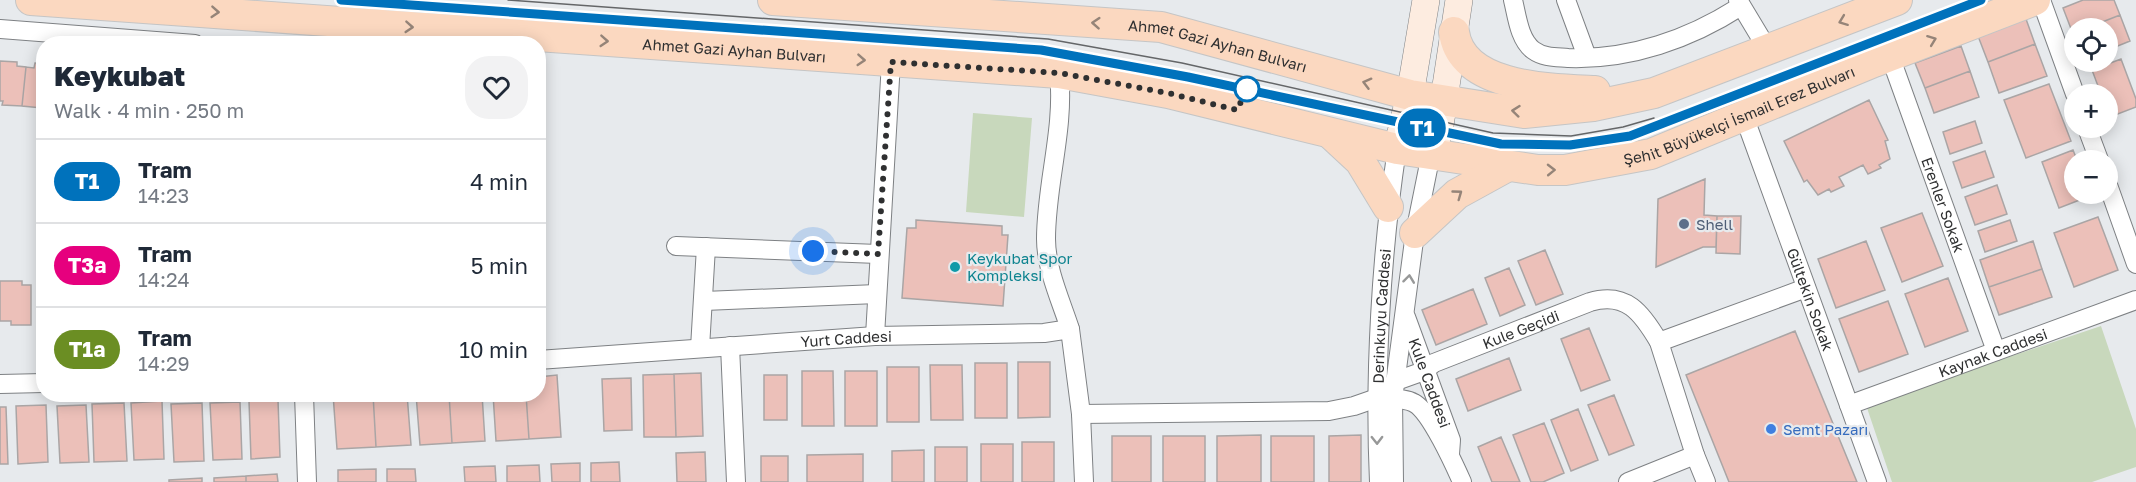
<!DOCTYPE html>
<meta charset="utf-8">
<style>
:root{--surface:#fff;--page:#f2f2f3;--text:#1f2937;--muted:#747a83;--line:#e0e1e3}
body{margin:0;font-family:"Golos Text",sans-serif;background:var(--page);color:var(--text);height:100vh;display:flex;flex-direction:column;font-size:22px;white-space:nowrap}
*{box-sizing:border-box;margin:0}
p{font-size:20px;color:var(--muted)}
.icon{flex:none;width:33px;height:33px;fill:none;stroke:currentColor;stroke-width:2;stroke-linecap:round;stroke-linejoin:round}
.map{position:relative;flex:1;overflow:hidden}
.panel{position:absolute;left:36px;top:36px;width:510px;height:366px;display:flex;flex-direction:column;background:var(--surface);border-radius:24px;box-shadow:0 3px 15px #0003}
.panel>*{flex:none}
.badge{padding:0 12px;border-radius:20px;font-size:21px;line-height:39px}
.controls{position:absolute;left:2064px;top:18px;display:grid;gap:12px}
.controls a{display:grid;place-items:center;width:54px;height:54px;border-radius:50%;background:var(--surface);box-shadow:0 3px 15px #0003;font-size:30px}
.you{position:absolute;width:30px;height:30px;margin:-15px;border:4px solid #fff;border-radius:50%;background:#1a73e8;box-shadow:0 0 0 9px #1a73e833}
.map>.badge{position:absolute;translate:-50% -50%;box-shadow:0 0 0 3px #fff}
.round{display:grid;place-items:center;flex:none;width:63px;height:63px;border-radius:24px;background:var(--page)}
.headline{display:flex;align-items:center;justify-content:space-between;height:102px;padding:0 18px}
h1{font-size:28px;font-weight:800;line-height:45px}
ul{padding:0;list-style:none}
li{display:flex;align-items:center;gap:18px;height:84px;padding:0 18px;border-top:2px solid var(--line)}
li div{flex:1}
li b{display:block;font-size:22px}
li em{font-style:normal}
li .badge{min-width:66px;font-weight:700;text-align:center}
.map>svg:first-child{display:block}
.green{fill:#c8d8bc}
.building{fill:#ecc0b9;stroke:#aaa5a5;stroke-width:1.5}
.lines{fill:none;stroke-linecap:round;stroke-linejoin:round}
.street-casing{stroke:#7e8184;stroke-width:20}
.secondary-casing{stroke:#7e8184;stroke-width:28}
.primary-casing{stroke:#c5c5c5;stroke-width:32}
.street{stroke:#fff;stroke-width:18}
.secondary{stroke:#fdece0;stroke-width:27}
.primary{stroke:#fbd8c0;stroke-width:30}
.tram{stroke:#646668;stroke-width:1.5}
.oneway{stroke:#958478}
.oneway2{stroke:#979898}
.line-casing{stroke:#fff;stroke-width:14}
.line{stroke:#0072bc;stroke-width:9}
.walk{stroke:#2f3031;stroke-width:6;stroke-dasharray:0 10.8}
.stop-dot{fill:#fff;stroke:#0072bc;stroke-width:3}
.service-dot{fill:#5c6f8a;stroke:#e7eaed;stroke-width:2}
.culture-dot{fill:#0f9aa8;stroke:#e7eaed;stroke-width:2}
.shop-dot{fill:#3f7fe0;stroke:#e7eaed;stroke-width:2}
.labels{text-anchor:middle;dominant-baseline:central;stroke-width:4.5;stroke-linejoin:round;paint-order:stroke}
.street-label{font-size:15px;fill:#2f3031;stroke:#e7eaed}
.service-label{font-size:15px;fill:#4e5e75;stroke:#e7eaed;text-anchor:start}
.culture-label{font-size:15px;fill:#0d838f;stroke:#e7eaed;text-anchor:start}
.shop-label{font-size:15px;fill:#366cbe;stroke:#e7eaed;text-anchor:start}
</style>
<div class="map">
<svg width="2136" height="482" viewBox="0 0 2136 482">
<rect width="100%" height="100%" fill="#e7eaed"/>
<path class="green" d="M973,113L1032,118L1024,217L966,212Z
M2101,326L2136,429V467L2092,482H1892L1866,405Z"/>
<path class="building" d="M2083,0H2114L2120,15L2087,28H2074L2073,34L2063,8Z
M2120,15L2130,41L2108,50V28H2087Z
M2026,19L2035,44L1988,62L1978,36Z
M2035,44L2047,76L1999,93L1988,62Z
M1961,46L1970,71L1925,88L1915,63Z
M2121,59L2136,99V107L2110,117L2108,94H2101L2092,70Z
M0,61L17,62V66L26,67L22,106L2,105L3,101H0Z
M35,63L44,64L42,108L22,106L26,67L34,68Z
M1970,71L1979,97L1934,113L1925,88Z
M2049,84L2071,141L2026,158L2004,100Z
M1869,100L1888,140L1885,141L1890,159L1879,165L1881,168L1868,174L1863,165L1839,177L1844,186L1831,192L1829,189L1818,195L1807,180L1804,182L1784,141Z
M1975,121L1982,143L1950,154L1943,132Z
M2073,150L2077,160H2074V194H2090V196L2059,208L2042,162Z
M1985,151L1994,177L1962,188L1953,162Z
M1705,179L1704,215L1717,216L1716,247H1703L1656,267L1658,199Z
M1997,185L2007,214L1975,225L1965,197Z
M1922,213L1943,266L1902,282L1881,228Z
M1717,216H1741L1740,254L1716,253Z
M2098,217L2118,270L2074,287L2054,233Z
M916,220L1002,226V235H1008L1003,306L902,298L907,228H916Z
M2010,220L2017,241L1985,252L1978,231Z
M1866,241L1885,290L1836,308L1818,259Z
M2033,241L2042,269L1989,287L1980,260Z
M1545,250L1563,294L1536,305L1518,261Z
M1509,268L1525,305L1500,316L1485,278Z
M2042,269L2052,297L1999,315L1989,287Z
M1948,278L1968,331L1925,347L1905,294Z
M0,281H22V285H31V325H11V321H0Z
M1473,289L1487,324L1436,345L1422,310Z
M1888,301L1908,354L1859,372L1839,319Z
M1589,328L1610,380L1581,391L1561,339Z
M1795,331L1857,482H1729L1686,375Z
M1509,358L1521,390L1468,411L1456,379Z
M1018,362H1050V417L1018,418Z
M975,363H1007V418H975Z
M930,365H962L963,420H931Z
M887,367H919V422H887Z
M802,371H833L834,426H802Z
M845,371H877V426H845Z
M701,373L703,436L676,437L674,374Z
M674,374L676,437H644L643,375Z
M557,375L561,437L529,439L526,394H538V377Z
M764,375H787V420H764Z
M631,378L632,430L604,431L602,379Z
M333,394H373L376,447L337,449Z
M373,394H407L411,445L376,447Z
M416,394H449L452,443L420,445Z
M449,394H482L485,441L452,443Z
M493,394H526L529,439L496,441Z
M1614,395L1634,445L1609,455L1588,405Z
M278,400L280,457L251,459L249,401Z
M162,401L164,459L134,460L131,403Z
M240,402L242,459L213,460L210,403Z
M124,403L127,461L94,462L92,404Z
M202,403L204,461L174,462L171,404Z
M46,405L48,462L18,464L16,406Z
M86,405L89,462L60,463L57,406Z
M0,407H6L8,464H0Z
M1578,409L1598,460L1571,471L1551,420Z
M1544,423L1564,473L1543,482H1531L1513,435Z
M1261,435V482H1217V436Z
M1361,435V482H1329V436Z
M1112,436H1151V482H1112Z
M1163,436H1205V482H1163Z
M1271,436H1314V482H1271Z
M1501,437L1520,482H1492L1478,447Z
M1022,442H1054V482H1022Z
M981,444H1013V482H981Z
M935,447H967V482H935Z
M924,450V482H892V451Z
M705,452L706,482H677L676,453Z
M863,454V482H807V455Z
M761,456H788V482H761Z
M619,462L620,482H591V463Z
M580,463V482H552L551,464Z
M539,465L540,482H507V466Z
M495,466L496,482H465L464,467Z
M376,469V482H338V470Z
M387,469H415L416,482H387Z
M277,474L278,482H246V476Z
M246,476V482H214V478Z
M202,478V482H169V480Z"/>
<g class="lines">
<g class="street-casing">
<g id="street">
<path d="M1513,0C1517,16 1519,39 1533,50C1544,58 1556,57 1568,58C1630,60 1690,39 1741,6"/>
<path d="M1566,0L1587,57"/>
<path d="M1738,0L1768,50"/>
<path d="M2041,0L2075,94"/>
<path d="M0,29L195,44"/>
<path id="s1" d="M1890,56L1996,351"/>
<path d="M1059,73C1065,129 1046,183 1046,239C1046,269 1061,301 1070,329"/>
<path id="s2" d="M1744,116L1877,482"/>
<path d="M2087,128L2099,160"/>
<path d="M2108,185L2136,264"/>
<path d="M676,246L878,254"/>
<path d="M704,301L877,294"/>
<path id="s3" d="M1406,317L1451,440L1450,454"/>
<path d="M875,336L891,62"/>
<path d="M1659,342L1806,288"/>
<path d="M730,346L736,482"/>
<path d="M700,348L706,247"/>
<path id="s4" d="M538,360L875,336L1044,333L1070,329L1081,414L1084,482"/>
<path d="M0,384L44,383"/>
<path d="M304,394L307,482"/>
<path d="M1381,398C1392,399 1405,398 1414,403C1430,411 1454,464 1462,482"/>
<path id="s5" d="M1849,405L2136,300"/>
<path id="s6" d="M1081,414L1329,411L1354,406L1377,398L1396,381L1424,371L1434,363L1590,302C1626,291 1642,313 1659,342L1695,455L1706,482"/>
<path id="s7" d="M1379,482C1374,375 1381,255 1397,149"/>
<path d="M1394,482L1393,399L1415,233L1431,154"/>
<path d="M1628,482L1695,455"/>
</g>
</g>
<g class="secondary-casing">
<path id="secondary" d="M1397,149L1410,95L1426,0
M1431,154L1439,132L1459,0"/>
</g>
<g class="primary-casing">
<g id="primary">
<path id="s8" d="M31,0L1059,73L1168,93L1397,149L1538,170H1565L1651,154L1874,62L2035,0"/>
<path id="s9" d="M773,0L1161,27L1410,95L1524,113L1593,106L1654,93L1897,0"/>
<path d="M1454,32C1461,88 1550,89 1595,91"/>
<path d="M1332,135L1360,161L1388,207"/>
<path d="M1415,233L1457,194L1508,166"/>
</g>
</g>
<use href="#street" class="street"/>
<use href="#secondary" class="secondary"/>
<use href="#primary" class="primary"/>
<path class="tram" d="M342,0L1041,50C1127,65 1213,82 1299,101C1412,126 1513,161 1630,136L1981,0
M508,0L1048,39L1182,63L1493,133L1571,136L1623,127L1654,118"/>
</g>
<defs><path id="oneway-chevron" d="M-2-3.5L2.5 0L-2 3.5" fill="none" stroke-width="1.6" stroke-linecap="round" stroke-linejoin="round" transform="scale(1.5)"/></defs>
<g class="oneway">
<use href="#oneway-chevron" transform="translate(215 12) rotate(4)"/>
<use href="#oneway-chevron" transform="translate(1843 21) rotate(159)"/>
<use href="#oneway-chevron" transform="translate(1096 23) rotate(-176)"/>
<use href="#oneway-chevron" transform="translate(409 27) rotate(4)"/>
<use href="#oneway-chevron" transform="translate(1932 40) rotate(-21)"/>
<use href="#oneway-chevron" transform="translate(604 41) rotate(4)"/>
<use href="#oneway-chevron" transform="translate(861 60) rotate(4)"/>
<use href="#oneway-chevron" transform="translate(1367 83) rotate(-165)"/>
<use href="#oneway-chevron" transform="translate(1516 111) rotate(-174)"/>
<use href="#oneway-chevron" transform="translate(1551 170) rotate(-1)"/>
<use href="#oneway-chevron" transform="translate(1458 194) rotate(-36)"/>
</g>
<g class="oneway2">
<use href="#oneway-chevron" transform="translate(1409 279) rotate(-83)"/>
<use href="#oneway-chevron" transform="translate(1377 440) rotate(89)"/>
</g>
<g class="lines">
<g class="line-casing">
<path id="line" d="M341,0L1041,50L1188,77L1501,144L1570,145L1630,136L1981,0"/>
</g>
<use href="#line" class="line"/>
<path class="walk" d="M813,251L878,254L891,62L1059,73L1168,93L1237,110L1247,89"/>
</g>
<circle class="stop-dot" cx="1247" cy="89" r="12"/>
<circle class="service-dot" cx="1684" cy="224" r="6"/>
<circle class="culture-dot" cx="955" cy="267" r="6"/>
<circle class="shop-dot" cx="1771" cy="429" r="6"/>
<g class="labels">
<g class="street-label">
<text stroke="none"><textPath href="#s9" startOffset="448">Ahmet Gazi Ayhan Bulvarı</textPath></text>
<text stroke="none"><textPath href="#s8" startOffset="705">Ahmet Gazi Ayhan Bulvarı</textPath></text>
<text stroke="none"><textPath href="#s8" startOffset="1730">Şehit Büyükelçi İsmail Erez Bulvarı</textPath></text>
<text stroke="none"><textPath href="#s1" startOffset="158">Erenler Sokak</textPath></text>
<text stroke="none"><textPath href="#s2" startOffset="195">Gültekin Sokak</textPath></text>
<text stroke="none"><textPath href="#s7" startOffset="166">Derinkuyu Caddesi</textPath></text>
<text stroke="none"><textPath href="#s6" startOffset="459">Kule Geçidi</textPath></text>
<text stroke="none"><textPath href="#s4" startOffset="309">Yurt Caddesi</textPath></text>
<text stroke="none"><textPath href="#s5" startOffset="153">Kaynak Caddesi</textPath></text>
<text stroke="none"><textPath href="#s3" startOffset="70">Kule Caddesi</textPath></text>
</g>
<g class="service-label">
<text x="1696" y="224">Shell</text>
</g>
<g class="culture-label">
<text x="967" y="258">Keykubat Spor<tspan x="967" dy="17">Kompleksi</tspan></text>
</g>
<g class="shop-label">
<text x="1783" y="429">Semt Pazarı</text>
</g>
</g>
</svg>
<div class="controls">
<a><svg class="icon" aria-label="locate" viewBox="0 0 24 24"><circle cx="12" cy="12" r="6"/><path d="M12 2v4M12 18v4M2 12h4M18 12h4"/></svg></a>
<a>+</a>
<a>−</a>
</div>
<div class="you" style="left:813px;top:251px"></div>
<b class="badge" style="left:1422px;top:128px;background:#0072bc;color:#fff">T1</b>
<section class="panel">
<div class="headline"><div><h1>Keykubat</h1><p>Walk · 4 min · 250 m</p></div><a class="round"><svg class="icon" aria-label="heart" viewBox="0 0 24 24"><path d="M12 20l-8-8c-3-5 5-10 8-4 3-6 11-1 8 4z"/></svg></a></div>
<ul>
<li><span class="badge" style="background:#0072bc;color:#fff">T1</span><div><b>Tram</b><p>14:23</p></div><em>4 min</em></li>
<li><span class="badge" style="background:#e6007e;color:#fff">T3a</span><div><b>Tram</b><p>14:24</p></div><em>5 min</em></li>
<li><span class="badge" style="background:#6b8e23;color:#fff">T1a</span><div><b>Tram</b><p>14:29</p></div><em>10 min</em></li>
</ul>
</section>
</div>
